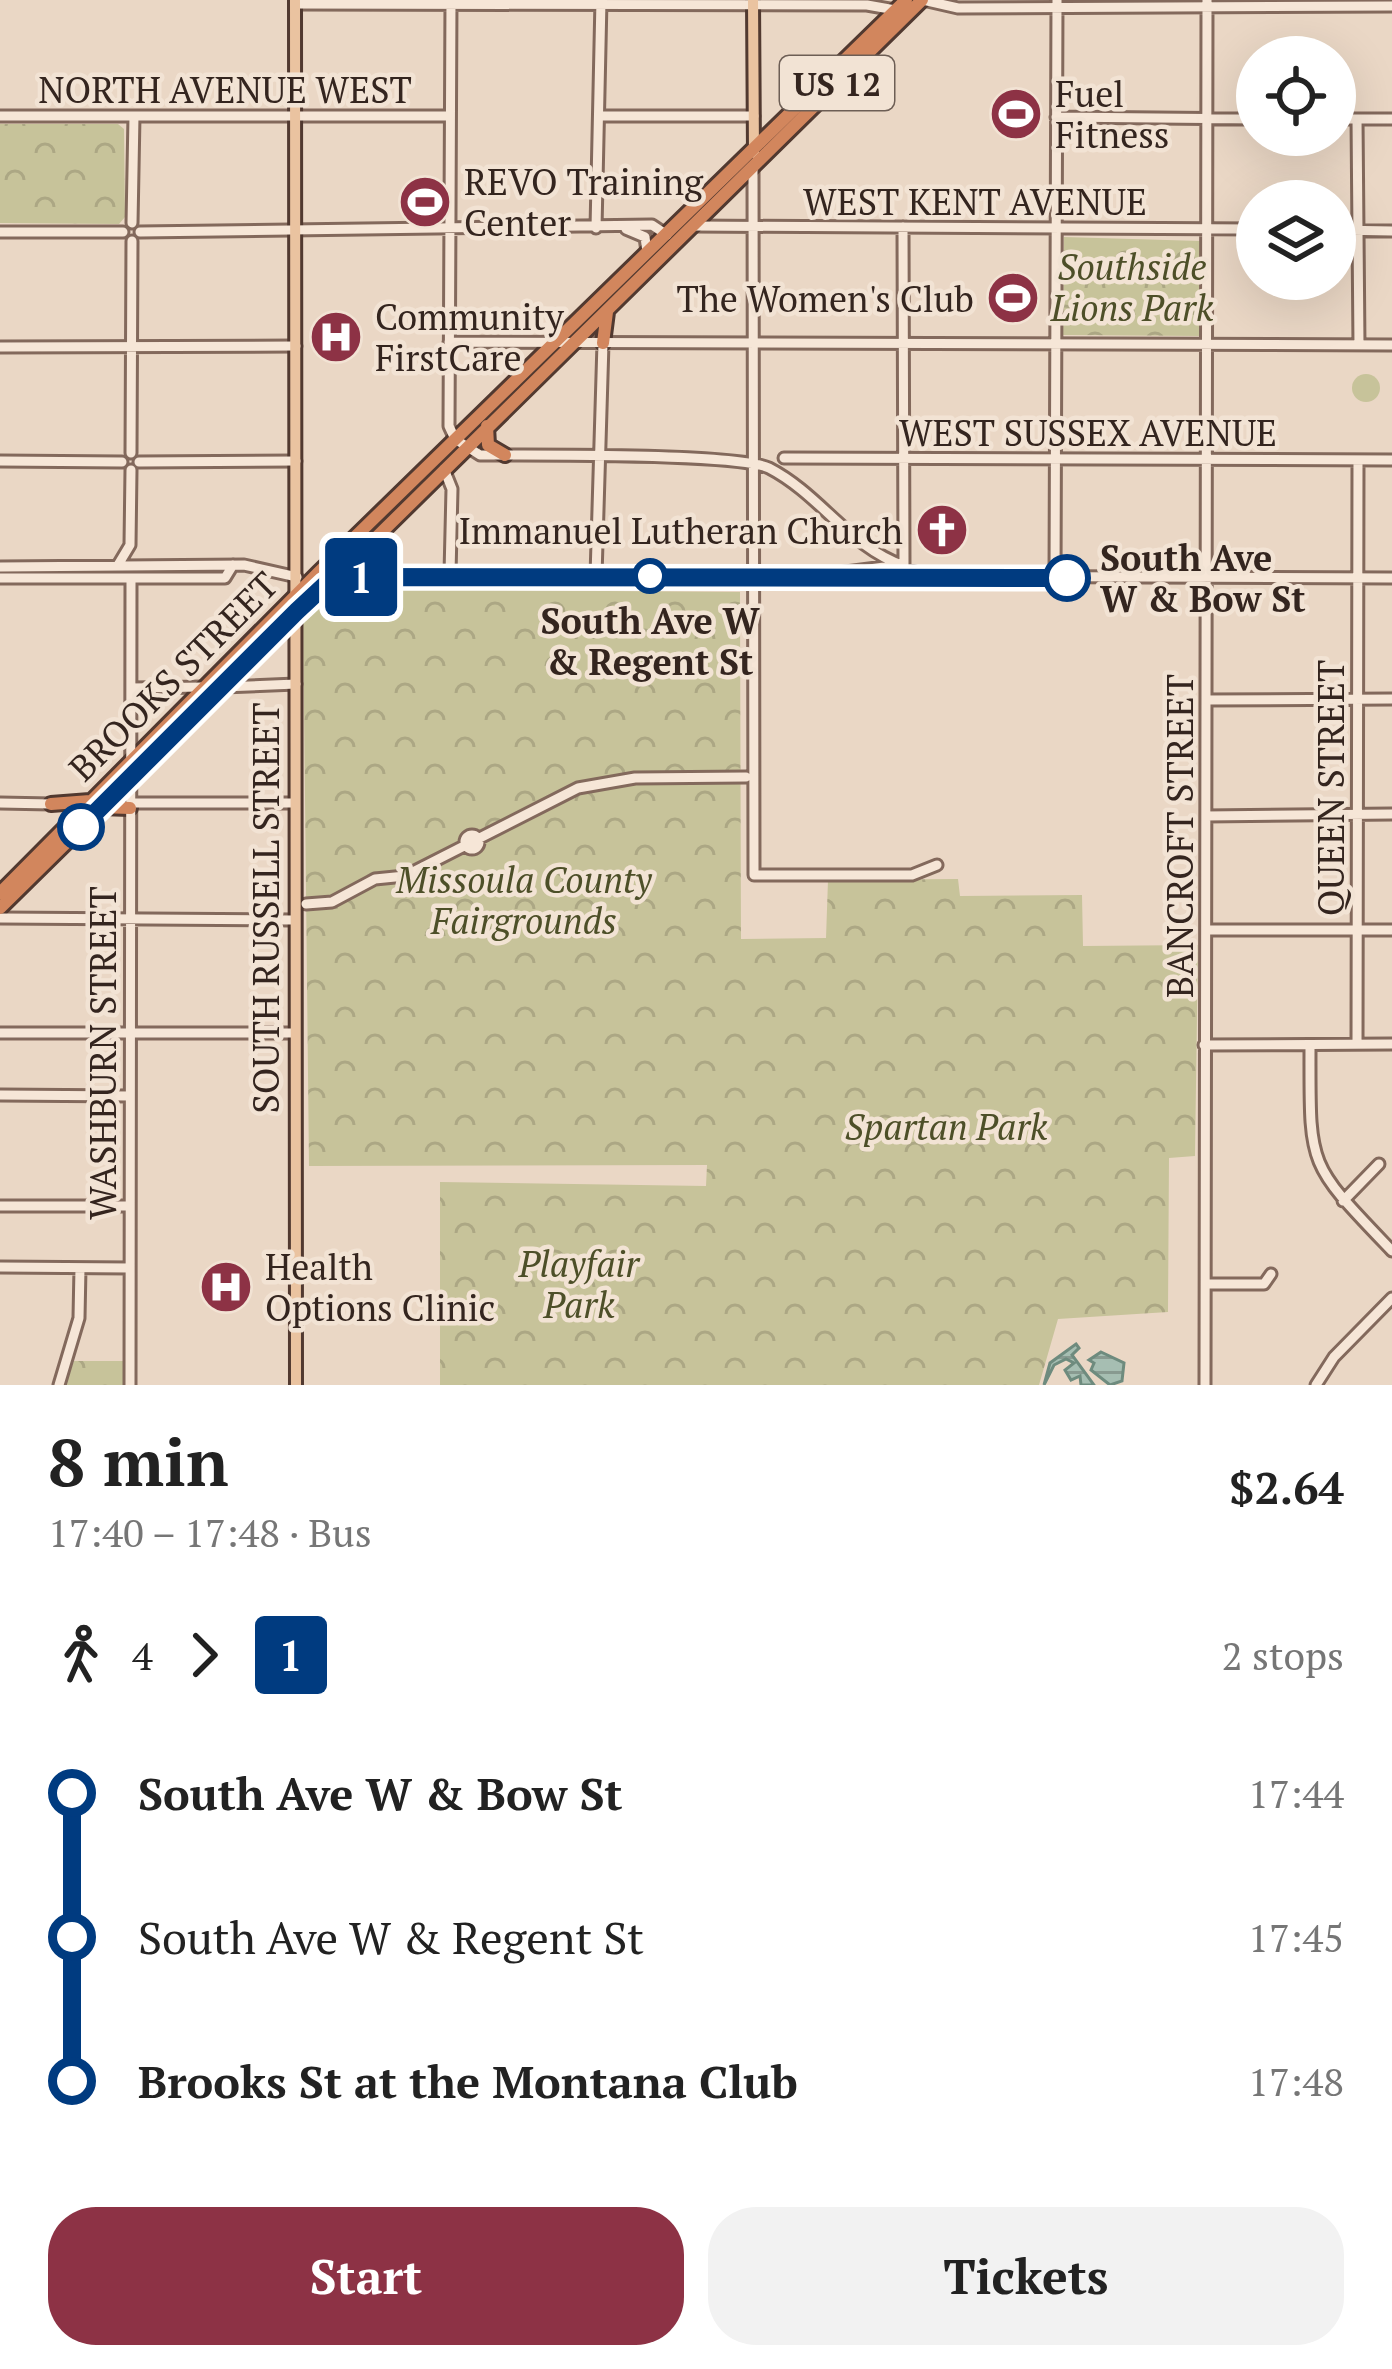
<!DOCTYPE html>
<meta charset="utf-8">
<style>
:root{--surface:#fff;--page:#f2f2f2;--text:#222;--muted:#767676;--accent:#8d3245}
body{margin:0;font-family:"PT Serif",serif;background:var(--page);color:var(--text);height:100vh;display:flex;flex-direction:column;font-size:45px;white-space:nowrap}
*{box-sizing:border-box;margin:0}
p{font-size:39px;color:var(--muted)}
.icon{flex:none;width:66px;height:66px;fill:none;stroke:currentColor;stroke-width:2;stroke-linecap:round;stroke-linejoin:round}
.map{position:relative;height:1385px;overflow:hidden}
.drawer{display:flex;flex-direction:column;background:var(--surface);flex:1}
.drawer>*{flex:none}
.badge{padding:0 24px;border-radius:9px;font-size:42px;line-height:78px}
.buttons{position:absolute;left:1236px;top:36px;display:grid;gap:24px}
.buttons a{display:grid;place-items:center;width:120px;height:120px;border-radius:50%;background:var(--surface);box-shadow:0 12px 48px #0002;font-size:60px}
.map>.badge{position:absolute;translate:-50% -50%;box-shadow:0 0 0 6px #fff}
.legs{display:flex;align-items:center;gap:18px;height:132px;padding:0 48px;font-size:39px}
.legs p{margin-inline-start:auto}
.summary{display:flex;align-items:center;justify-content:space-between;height:204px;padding:0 48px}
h1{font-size:66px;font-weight:800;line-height:90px}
.button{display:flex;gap:24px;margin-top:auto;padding:24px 48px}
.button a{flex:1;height:138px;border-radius:48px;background:var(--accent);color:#fff;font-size:48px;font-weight:800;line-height:138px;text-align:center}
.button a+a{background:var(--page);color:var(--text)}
ul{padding:0 48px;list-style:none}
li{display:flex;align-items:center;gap:42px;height:144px;font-size:45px}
li i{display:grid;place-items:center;width:18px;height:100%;margin:0 15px;background:currentColor}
li i::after{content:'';width:30px;height:30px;margin:-15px;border:9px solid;border-radius:50%;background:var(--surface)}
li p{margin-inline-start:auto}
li:first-child i{background:linear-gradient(#0000 50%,currentColor 0)}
li:last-child i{background:linear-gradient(currentColor 50%,#0000 0)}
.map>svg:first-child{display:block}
.grass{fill:#c7c39a}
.park{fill:url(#park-crowns)}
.water{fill:url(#water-rules);stroke:#6e8b7e;stroke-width:3}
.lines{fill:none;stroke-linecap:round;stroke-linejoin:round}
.minor-casing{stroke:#83695c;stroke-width:15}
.major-casing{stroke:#513930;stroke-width:16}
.highway-casing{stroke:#513930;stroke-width:18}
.minor{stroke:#f6e6d7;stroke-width:9}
.major{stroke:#eac3a0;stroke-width:10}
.highway{stroke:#d2865d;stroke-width:12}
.line-1-casing{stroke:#fff;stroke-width:27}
.line-1{stroke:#003b80;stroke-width:18}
.stop-1-dot{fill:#fff;stroke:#003b80;stroke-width:6}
.labels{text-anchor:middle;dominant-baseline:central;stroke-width:9;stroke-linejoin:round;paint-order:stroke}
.shield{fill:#f2e3d4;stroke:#6d5e55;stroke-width:3}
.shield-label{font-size:33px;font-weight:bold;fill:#34251f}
.street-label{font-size:36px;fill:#34251f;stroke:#f2e3d4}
.poi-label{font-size:36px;fill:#34251f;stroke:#f2e3d4;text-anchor:start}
.park-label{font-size:36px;font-style:italic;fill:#4d4f28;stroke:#f2e3d4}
.stop-label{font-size:36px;font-weight:bold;fill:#34251f;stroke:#f2e3d4;text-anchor:start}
</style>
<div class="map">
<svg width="1392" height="1385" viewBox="0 0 1392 1385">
<defs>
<pattern id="park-crowns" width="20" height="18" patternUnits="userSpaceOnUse" patternTransform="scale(3)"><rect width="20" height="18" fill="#c7c39a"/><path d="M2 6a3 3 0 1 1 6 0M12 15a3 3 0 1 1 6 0" fill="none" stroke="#aca784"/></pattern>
<pattern id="water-rules" width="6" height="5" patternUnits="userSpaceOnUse" patternTransform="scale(3)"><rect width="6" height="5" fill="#a6beb2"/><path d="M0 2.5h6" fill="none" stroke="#889a90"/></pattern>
</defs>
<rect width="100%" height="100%" fill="#ead7c5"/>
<path class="grass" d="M1352 388a14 14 0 1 1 28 0a14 14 0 1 1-28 0Z"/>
<path class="park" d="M0,124H118L124,129L125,217L119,224L0,223Z
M1064,237L1201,241L1200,336L1063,335Z
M336,589L740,592L741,939L826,938L828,880L958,879L960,896L1082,895L1083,946L1198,945L1195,1156L1169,1158L1168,1312L1058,1319L1039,1385H440V1182L706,1186L707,1165L309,1166L303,614L324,593Z
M74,1361H123V1385H65Z"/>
<path class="water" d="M1076,1344L1079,1348L1072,1355L1094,1385H1081L1080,1376L1071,1380L1065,1370L1074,1363L1066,1359L1054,1365L1044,1385L1050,1363Z
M1101,1352L1124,1363L1122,1381L1110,1385L1091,1370L1094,1363L1089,1360Z"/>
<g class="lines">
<g class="minor-casing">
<path id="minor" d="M451,0L449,426L455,439L480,455C528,455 739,453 769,468C821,495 848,546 904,566
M923,0L958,8L1392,6
M295,4L867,5L901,11
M0,116H450
M601,116H754
M1056,117L1257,119
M1335,119H1392
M1357,119L1359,345
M753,167L754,875H912L937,865
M132,223L134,116
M693,226L1257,229
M903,227L904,566
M596,228L601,0
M626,229L645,237L647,252
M1335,230L1392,231
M0,232H123
M140,232L652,225L667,235
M449,342L1392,345
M0,347L296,346
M131,453L132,241
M784,458L1392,460
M0,461L122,462
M139,462L296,461
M444,469L452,489L450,574
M118,565L130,545L131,470
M0,567L244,565L297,577
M390,575L815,576L892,566L930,576
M596,576L603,343
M815,576L872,580L900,576L1392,578
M0,578H225L233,565
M1055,579L1057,0
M223,687L296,684
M131,688L204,687
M1206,700L1392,699
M0,803L51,804
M131,803H294
M1206,816L1392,814
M465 842a7 7 0 1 1 14 0a7 7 0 1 1-14 0Z
M306,904L332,902L375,879L405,876L578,788L635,778L746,777
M0,918L293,920
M1206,930H1392
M0,1033H294
M1357,1044L1358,460
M1204,1045L1392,1044
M1310,1045C1310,1169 1306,1161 1392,1251
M0,1095L130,1096
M1343,1201L1379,1164
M0,1206H129
M0,1267L130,1268
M1206,1284H1264L1271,1274
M59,1385L79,1318L80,1268
M130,1385L131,578
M1205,1385L1207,0
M1316,1385L1334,1357L1392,1298"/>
</g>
<g class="major-casing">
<path id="major" d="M295,0L296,1385
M753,0L754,153"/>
</g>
<g class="highway-casing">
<path id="highway" d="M603,343L607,312
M487,426L488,445L505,455
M332,581L390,575
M51,804L90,801
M100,807L130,808
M0,893L318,573L906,0
M0,908L922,0"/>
</g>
<use href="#minor" class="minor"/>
<use href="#major" class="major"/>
<use href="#highway" class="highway"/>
</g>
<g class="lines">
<g class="line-1-casing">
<path id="line-1" d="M81,827L297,611L326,584L344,577L1067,578"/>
</g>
<use href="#line-1" class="line-1"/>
</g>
<defs>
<g id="stadium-disc" transform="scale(2.7)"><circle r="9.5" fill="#8d3245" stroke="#f2e3d4"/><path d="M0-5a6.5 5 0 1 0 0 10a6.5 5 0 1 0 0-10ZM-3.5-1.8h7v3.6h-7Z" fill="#fff"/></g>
<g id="hospital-disc" transform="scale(2.7)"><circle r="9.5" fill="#8d3245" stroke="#f2e3d4"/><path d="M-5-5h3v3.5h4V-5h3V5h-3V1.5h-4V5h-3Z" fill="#fff"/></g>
<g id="church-disc" transform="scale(2.7)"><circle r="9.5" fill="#8d3245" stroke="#f2e3d4"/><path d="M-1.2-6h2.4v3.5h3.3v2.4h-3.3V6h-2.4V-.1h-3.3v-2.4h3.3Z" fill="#fff"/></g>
</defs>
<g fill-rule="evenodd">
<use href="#stadium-disc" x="1016" y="114"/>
<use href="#stadium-disc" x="425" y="202"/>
<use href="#stadium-disc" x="1013" y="298"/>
<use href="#hospital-disc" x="336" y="337"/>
<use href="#church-disc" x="942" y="530"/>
<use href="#hospital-disc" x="226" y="1287"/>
</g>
<g class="stop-1-dot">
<circle cx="650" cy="576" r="15"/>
<circle cx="1067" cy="578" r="21"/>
<circle cx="81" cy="827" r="21"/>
</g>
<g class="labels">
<rect class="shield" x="780" y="56" width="114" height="54" rx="9"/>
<g class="shield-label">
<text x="837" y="83">US 12</text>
</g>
<g class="street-label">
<text x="225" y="89">NORTH AVENUE WEST</text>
<text x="975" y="201">WEST KENT AVENUE</text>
<text x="1088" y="432">WEST SUSSEX AVENUE</text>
<text transform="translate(173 676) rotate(-45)">BROOKS STREET</text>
<text transform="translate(1330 788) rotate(-90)">QUEEN STREET</text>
<text transform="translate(1179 836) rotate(-90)">BANCROFT STREET</text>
<text transform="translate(265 908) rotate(-90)">SOUTH RUSSELL STREET</text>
<text transform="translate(102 1053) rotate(-90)">WASHBURN STREET</text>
</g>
<g class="poi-label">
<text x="1055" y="93">Fuel<tspan x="1055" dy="41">Fitness</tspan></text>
<text x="464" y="181">REVO Training<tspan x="464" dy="41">Center</tspan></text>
<text x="974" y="298" text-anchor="end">The Women's Club</text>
<text x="375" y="316">Community<tspan x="375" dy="41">FirstCare</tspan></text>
<text x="903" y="530" text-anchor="end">Immanuel Lutheran Church</text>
<text x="265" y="1266">Health<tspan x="265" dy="41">Options Clinic</tspan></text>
</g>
<g class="park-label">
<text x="1132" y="266">Southside<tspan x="1132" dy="41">Lions Park</tspan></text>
<text x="524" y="879">Missoula County<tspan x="524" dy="41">Fairgrounds</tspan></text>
<text x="946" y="1126">Spartan Park</text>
<text x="579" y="1263">Playfair<tspan x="579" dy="41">Park</tspan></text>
</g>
<g class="stop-label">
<text x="1100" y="557">South Ave<tspan x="1100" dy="41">W &amp; Bow St</tspan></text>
<text x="650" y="620" text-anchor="middle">South Ave W<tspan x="650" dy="41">&amp; Regent St</tspan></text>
</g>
</g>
</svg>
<div class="buttons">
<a><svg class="icon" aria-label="locate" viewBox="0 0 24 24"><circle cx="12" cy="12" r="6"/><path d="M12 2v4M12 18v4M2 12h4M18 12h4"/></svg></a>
<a><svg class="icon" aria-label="layers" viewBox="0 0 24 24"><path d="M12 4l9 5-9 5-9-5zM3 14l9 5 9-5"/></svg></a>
</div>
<b class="badge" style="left:361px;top:577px;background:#003b80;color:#fff">1</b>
</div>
<section class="drawer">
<div class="summary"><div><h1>8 min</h1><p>17:40 – 17:48 · Bus</p></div><b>$2.64</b></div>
<div class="legs"><svg class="icon" aria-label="walk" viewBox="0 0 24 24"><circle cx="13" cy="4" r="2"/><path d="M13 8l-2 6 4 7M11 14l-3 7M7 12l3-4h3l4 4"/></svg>4<svg class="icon" aria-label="forward" viewBox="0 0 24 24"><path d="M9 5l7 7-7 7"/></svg><b class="badge" style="background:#003b80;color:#fff">1</b><p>2 stops</p></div>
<ul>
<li><i style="color:#003b80"></i><b>South Ave W &amp; Bow St</b><p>17:44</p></li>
<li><i style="color:#003b80"></i><span>South Ave W &amp; Regent St</span><p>17:45</p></li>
<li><i style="color:#003b80"></i><b>Brooks St at the Montana Club</b><p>17:48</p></li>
</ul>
<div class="button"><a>Start</a><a>Tickets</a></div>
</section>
